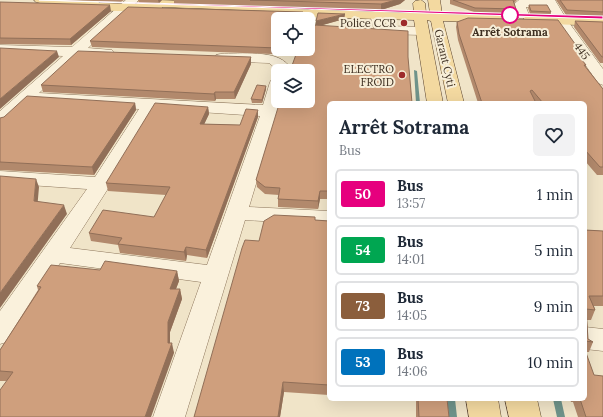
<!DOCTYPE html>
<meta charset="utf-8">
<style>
:root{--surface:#fff;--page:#f2f2f3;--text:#1f2937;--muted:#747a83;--line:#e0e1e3}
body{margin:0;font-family:Lora,serif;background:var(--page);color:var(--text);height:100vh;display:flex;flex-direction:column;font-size:15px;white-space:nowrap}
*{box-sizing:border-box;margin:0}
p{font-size:13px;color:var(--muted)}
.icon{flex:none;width:22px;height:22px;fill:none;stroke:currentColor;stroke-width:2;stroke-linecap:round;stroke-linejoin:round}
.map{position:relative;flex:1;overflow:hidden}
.sheet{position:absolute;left:327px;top:101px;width:260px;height:300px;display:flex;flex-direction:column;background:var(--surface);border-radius:6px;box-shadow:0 4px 16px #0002}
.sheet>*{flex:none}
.badge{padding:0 8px;border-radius:3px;font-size:14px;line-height:26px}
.tools{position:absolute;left:271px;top:12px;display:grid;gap:8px}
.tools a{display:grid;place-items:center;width:44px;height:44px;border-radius:6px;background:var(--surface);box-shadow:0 4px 16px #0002;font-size:20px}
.map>.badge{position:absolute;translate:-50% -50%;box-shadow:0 0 0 2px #fff}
.round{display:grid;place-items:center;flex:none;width:42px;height:42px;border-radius:6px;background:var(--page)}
.summary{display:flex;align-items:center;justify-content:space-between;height:68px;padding:0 12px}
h1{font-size:19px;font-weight:700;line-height:30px}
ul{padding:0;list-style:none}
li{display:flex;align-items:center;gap:12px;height:50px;margin:0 8px 6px;padding:0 4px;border:2px solid var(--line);border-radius:6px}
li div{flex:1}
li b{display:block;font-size:15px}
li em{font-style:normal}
li .badge{min-width:44px;font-weight:700;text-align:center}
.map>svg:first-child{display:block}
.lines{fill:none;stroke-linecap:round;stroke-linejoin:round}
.stream{fill:#6f938a;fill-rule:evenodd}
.minor-casing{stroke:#8d765c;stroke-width:1}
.major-casing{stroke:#5b4430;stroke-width:1}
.minor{fill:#faf1dc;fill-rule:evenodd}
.major{fill:#f3d9a0;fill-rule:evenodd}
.wall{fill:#b2896c}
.shaded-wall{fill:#916f58}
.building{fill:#cf9f7d;stroke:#916f58}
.line{fill:#e6007e;stroke:#fff}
.stop-dot{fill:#fff;stroke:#e6007e;stroke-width:2}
.poi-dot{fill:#9e2a2b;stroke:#f7eed8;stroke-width:1.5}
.labels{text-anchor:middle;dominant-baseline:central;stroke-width:4;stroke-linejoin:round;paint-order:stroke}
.far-poi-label{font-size:11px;fill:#3d2e20;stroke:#f7eed8;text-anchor:end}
.far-stop-label{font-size:11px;font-weight:bold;fill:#3d2e20;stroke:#f7eed8}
.far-street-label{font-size:11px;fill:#3d2e20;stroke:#f7eed8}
</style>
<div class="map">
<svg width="603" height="417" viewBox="0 0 603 417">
<rect width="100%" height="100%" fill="#f0e4c8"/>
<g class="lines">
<path class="stream" d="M414,70L417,71L420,103H416Z
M447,399H455L457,417H449Z
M553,399H561L565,417H557Z"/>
<g class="minor-casing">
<path id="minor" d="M126,0H139L88,48L112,50L114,53L112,56L107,57L79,56L39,93L263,105L270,82L272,79L278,77V101H281L249,207L329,211V225L245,220L185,417H153L201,282L60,263L10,341L0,344V311L87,189L0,183V171L95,177L139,109L29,102L6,124L0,125V111L63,56L0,53V45L72,47ZM155,109L260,116L207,265L70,248L111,184Z
M555,0L567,20L603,69V85L598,83L555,21L547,7H526L529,15L527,18H519L513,5L519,0Z
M312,9L316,10L318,13L313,33L308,34V19H304L308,10Z
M376,11L380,12L386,26L422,27L427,28L429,31L427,34L422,35L383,34L375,32L370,15L372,12Z
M221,54C240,54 277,49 289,66V71H278V75L273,71L274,67L269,63L216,61L214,58L216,55Z
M585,327L603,329V351L585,349Z"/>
</g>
<g class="major-casing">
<path id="major" d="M34,0H98L99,3L137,4L138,1L140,0H156L288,4L292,5L293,9L414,13L413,3L415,1L421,0L425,3L426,13H430L428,0H440L442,14L497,15L501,16L503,19L501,22L497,23L443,21L464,103H448L431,21L427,20L443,103H427L414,20L273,16L269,15L268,11L162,7L161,11L157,12L79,10L75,8L74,5L40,3L36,2Z
M529,16L603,18V26L525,23L523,20L525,17Z
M466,399H498L501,417H469Z
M505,399H537L541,417H509Z"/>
</g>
<use href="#minor" class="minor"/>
<use href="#major" class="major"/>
</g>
<path class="wall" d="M42,0H124L121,2Z
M138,0H162L159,3H139Z
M174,0H405L400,4L381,10L174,4Z
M450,0H517L514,3L516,9L515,14L474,12L450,4Z
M556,0H603V17L566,15Z
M0,2L111,11L71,45L0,44Z
M529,5L551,12L550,15L530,14L528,8Z
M345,14L344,19L322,25L329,103V199H320L318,209L278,207V199L279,195L265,194L257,187L256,180L296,55L92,47L90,41L303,15H307V19H278V49H308V30L313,29L316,25Z
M575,21L603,22V63H600L574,27Z
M457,22L583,55L582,60L586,65V67L603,89V175H597L585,161V103H478L458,40L456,27Z
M251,57V64L235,99H216L215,101L43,92L41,85Z
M266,89L262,103H252L251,99Z
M135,103L136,110L94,175L0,170V118Z
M208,107L209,114L204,124L240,125L258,117L207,258L187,255L186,261L120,253L118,245L91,241L89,233L154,217L166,195L108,191L106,183Z
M315,217V220L329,221V395L284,392L280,417H194L259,241Z
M585,230L603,231V306H594L595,310L591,320H587L588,339L593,342L589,352H585L603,417H578L573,402H571L570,399H585Z
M100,270L177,271L179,281L176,289H180L182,299L170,332V343L174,353L6,381H0V350L38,290L37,286Z
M416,399H447L449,417H416Z"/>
<path class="shaded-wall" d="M158,0H162L159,3Z
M396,0H405L400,4L381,10V4Z
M110,5L111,11L71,45L70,39Z
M345,14L344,19L316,27V21Z
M57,51L59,57L0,109V99Z
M251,57V64L235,99L234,92Z
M266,86V89L262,103V100Z
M215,92L216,99L215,101L214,94Z
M135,103L136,110L94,175L92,167Z
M208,107L209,114L201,131L200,124Z
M258,110V117L207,258L206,250Z
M36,179L39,187L37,210L34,201Z
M320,191V199L318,209V201Z
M64,205L67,214L0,308V293Z
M186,247L187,255L186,261L184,252Z
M177,271L179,281L172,299L170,289Z
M180,289L182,299L170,332V348L172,343L174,353L151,417H145L168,343V322Z
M283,382L284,392L280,417H278Z"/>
<path class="building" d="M250,0H396L381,4Z
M453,0H513L516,9L475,8Z
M560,0H603V12L567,10Z
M0,2L110,5L70,39L0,38Z
M529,5H547L551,12L531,11Z
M128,7L303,12V15H307L306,19H278V48L90,41Z
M318,13L345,14L316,21Z
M468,18L558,20L583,55H578L586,65H584L603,89V167H600L585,150V103H543L532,90L530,91L536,103H482L459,34L457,22Z
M575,21L603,22V57H602Z
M315,25L408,31V57L412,103H329V191H320L318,201L278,199L280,188L265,187L256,180L280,101H308V71H290L298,49H308V29V30L313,29Z
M0,48L57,51L0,99Z
M78,51L251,57L234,92H215L214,94L41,85Z
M257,85L266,86L262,100L251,99Z
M27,96L135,103L92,167L0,162V118L4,117Z
M155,103L208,107L200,124L240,125L246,109L258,110L206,250L186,247L184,252L118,244L122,238L89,233L103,210L154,217L170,187L106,183Z
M0,176L36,179L34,201L64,205L0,293Z
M274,215L315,217V220L329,221V385L283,382L278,417H194L242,248L245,240L259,241L264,221Z
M585,230L603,231V296H589L595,310L586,309L588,339L593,342L585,341Z
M105,261L177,271L170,289H180L168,322V343H172L145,417H0V390L13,372L0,371V350L41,287L37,286L51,265L100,270Z
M585,350L594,375L603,376V417H586L580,399H585Z
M418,399H447L449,417H419Z"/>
<path class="line" d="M39,0H41L603,16V19Z"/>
<circle class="stop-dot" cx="510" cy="15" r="8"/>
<g class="poi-dot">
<circle cx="404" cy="23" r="4"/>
<circle cx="402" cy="75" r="4"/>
</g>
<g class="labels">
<g class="far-poi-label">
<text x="396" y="23">Police CCR</text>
<text x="394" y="69">ELECTRO<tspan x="394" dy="13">FROID</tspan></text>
</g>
<g class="far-stop-label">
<text x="510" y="32">Arrêt Sotrama</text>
</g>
<g class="far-street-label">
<text transform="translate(582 51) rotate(54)">445</text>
<text transform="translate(445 58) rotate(77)">Garant Cyti</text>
</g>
</g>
</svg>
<div class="tools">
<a><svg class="icon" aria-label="locate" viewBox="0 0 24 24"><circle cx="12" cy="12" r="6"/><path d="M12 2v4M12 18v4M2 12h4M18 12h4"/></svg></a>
<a><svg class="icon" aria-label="layers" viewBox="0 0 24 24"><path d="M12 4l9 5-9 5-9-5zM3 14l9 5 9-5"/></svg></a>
</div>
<section class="sheet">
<div class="summary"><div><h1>Arrêt Sotrama</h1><p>Bus</p></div><a class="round"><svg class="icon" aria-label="heart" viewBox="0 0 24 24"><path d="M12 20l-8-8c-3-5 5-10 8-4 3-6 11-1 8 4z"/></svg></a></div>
<ul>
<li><span class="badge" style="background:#e6007e;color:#fff">50</span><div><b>Bus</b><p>13:57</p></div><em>1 min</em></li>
<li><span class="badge" style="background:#00a651;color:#fff">54</span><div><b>Bus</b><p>14:01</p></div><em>5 min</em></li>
<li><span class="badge" style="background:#8b5e3c;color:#fff">73</span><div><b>Bus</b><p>14:05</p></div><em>9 min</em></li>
<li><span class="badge" style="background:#0072bc;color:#fff">53</span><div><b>Bus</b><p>14:06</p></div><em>10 min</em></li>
</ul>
</section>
</div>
